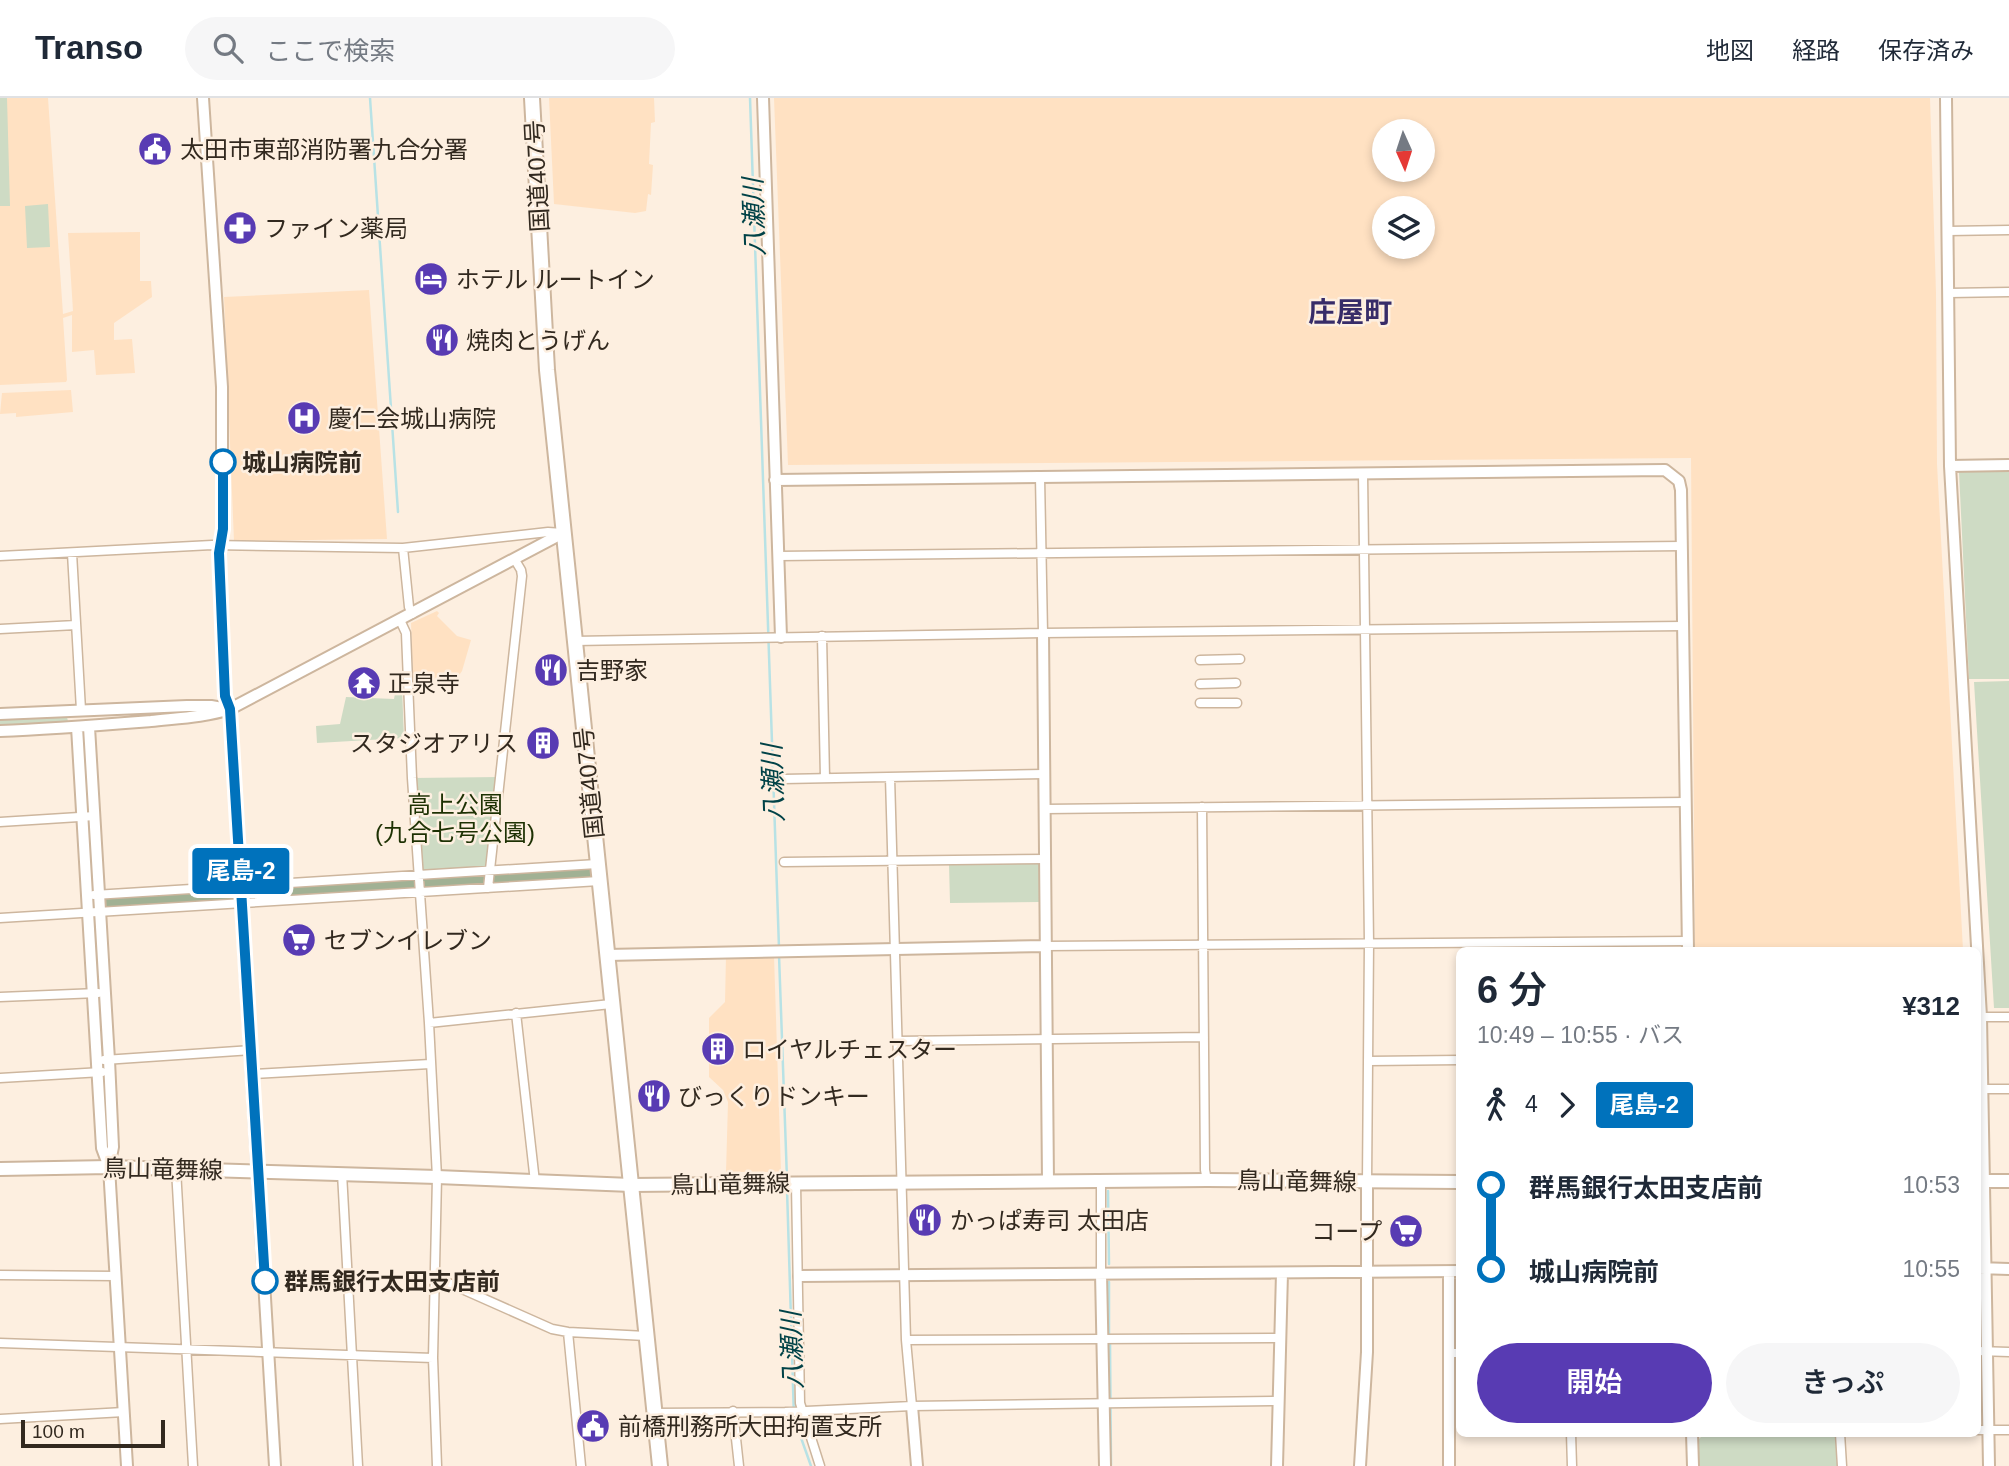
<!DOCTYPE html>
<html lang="ja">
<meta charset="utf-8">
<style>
:root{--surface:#fff;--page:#f6f6f7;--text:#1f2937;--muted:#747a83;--line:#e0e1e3;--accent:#583bb3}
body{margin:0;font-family:Arial,"Noto Sans JP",sans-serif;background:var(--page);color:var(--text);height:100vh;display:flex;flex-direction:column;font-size:26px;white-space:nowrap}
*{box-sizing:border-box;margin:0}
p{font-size:23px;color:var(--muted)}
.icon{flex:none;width:38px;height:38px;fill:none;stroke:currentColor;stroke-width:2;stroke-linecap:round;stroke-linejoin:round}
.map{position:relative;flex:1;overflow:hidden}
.drawer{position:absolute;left:1456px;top:849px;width:525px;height:490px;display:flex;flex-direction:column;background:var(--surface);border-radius:10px;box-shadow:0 4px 10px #0003}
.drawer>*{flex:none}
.badge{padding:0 14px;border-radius:5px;font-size:24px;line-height:46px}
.needle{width:46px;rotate:177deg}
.fabs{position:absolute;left:1372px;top:21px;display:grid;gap:14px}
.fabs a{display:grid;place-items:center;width:63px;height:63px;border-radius:50%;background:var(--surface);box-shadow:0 4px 10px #0003;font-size:35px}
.scale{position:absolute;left:21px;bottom:18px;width:144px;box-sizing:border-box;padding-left:7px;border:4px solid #32291f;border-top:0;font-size:19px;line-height:24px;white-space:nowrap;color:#32291f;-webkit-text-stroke:5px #fdefe0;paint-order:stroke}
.map>.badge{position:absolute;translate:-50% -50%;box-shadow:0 0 0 4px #fff}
.legs{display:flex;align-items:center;gap:10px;height:77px;padding:0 21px;font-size:23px}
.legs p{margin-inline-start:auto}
.head{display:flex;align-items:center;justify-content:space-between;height:119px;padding:0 21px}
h1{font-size:38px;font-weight:600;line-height:52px}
.primary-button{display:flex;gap:14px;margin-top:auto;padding:14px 21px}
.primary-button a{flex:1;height:80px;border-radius:42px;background:var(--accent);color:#fff;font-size:28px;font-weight:600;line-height:80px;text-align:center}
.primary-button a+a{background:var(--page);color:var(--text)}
ul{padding:0 21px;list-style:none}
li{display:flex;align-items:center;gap:24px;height:84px;font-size:26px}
li i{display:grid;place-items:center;width:10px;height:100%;margin:0 9px;background:currentColor}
li i::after{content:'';width:18px;height:18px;margin:-9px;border:5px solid;border-radius:50%;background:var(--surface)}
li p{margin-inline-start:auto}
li:first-child i{background:linear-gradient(#0000 50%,currentColor 0)}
li:last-child i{background:linear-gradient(currentColor 50%,#0000 0)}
header{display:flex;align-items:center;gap:42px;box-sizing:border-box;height:98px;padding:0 35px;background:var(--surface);border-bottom:2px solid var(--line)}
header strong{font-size:33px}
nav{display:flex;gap:38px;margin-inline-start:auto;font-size:24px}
.search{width:490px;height:63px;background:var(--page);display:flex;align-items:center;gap:18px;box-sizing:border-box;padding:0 24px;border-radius:38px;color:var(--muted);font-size:26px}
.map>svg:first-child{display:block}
.built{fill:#ffe1c2;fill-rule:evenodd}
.green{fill:#cedbc4}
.forest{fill:#a1b194}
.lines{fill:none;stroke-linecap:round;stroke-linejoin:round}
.stream{stroke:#b8e2e5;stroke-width:2.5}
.minor-casing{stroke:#cdb69e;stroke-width:11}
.tertiary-casing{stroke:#cdb69e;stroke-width:14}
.secondary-casing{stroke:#cdb69e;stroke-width:16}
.trunk-casing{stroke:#cdb69e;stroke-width:18}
.minor{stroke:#fff;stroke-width:8}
.tertiary{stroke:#fff;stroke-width:10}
.secondary{stroke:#fff;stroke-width:12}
.trunk{stroke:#fff;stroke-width:14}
.line-1-casing{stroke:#fff;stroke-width:16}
.line-1{stroke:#0072bc;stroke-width:10}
.stop-1-dot{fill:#fff;stroke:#0072bc;stroke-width:3.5}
.labels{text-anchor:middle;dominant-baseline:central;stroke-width:5;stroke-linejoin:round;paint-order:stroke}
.poi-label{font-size:24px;fill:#32291f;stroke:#fdefe0;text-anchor:start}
.street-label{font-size:24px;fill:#32291f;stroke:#fdefe0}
.stop-label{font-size:24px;font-weight:bold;fill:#32291f;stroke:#fdefe0;text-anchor:start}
.park-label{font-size:24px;fill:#1d3103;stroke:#fdefe0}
.water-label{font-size:26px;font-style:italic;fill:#004247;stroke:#fdefe0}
.quarter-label{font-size:28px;font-weight:bold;fill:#372c68;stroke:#fdefe0}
</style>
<header>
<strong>Transo</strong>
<div class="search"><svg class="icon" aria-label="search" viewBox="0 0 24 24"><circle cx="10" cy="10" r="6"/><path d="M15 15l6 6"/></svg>ここで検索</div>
<nav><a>地図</a><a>経路</a><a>保存済み</a></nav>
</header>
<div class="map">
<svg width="2009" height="1368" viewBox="0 0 2009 1368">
<rect width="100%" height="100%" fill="#fdefe0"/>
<path class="built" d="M0,0H48L63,216L73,213L68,135L140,134V183H151L152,199L114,225V242L132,241L135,275L96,277L94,252L72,254V217L63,220L67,282L66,284L0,287Z
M549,0H654L655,24L651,25L649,66L653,67L651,97L648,96L646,113L635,115L554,106Z
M774,0H1930L1936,195L1937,366L1963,852H1695L1691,360L788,367ZM1384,33H1423V72H1384ZM1384,110H1423V149H1384Z
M369,192L387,441L234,443L224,199Z
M71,292L73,314L16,319V315L0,316L2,295Z
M437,513L439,515L437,518L457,538L471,542L462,573L455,583L413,580L411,525Z
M726,858H774L781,1074H726L728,1004L723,992L709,979V920L725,904Z"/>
<path class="green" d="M0,0H7L10,108H0Z
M48,106L50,149L27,150L25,108Z
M1959,374H2009V581H1969Z
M2009,583V910H1994L1974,584Z
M396,590H402L404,640L317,645L316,628L340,626L346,599L394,601Z
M66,616L68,623L66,626L0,630V618Z
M500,679L490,773L420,778L412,680Z
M1039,765V804L950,805L949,766Z
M1833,1337L1836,1340L1837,1368H1699L1698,1342L1702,1338Z"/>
<path class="forest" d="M597,766L599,783L102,813L100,796Z"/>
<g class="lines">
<path class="stream" d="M370,0L398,414
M750,0L779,850
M779,857L787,1081
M787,1091L794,1320L811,1368
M1108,1093L1109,1166
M1109,1184V1238
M1110,1245L1111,1367"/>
<g class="minor-casing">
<path id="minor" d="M1948,133L2009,132
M1949,195L2009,194
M1363,375L1369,845L1367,1084
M1040,379L1043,535
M222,447L219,455L225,598L230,611
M403,450L409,509L412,516
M72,455L81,612
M0,458L212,447L403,450L548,434L563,435
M779,458L1682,448
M400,522L406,535L412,680L429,925L437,1079L433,1260L437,1368
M0,531L76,527
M822,538L825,680
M574,543L1043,535L1683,528
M1200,562L1240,561
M1200,586L1236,585
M1200,605H1237
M890,679L906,1242L912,1308
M783,681L1044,676
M1202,709L1205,1072L1207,1082
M1045,711L1686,704
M0,724L95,718
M784,764L1045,761
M488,790L522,478L521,472L515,462
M94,797L597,766
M0,820L599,783
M1046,848L1688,843
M0,899L98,895
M516,915L535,1084
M1978,919H2009
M429,925L611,906
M897,943L1204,939
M104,962L252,952
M1369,963L1460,962
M253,976L430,966
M0,980L102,974
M1978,991H2009
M176,1071L193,1368
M342,1075L358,1368
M796,1086L800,1305L820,1368
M1101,1175V1083
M0,1177L116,1178
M435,1179L552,1231L568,1234L646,1238
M568,1234L581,1368
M906,1242L1279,1240
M0,1245L433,1260
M1978,1253L2009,1254
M1449,1255H1460
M733,1313L739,1368
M655,1315L785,1314L912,1308L1278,1303
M0,1321L124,1314
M1978,1332H2009
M1571,1335L1572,1368
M1840,1335L1842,1368"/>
</g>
<g class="tertiary-casing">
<path id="tertiary" d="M203,0L222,289V447
M763,0L781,539
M1946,0L1950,368L1981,919L1989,1368
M1950,368L2009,367
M775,382L1665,372L1679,383L1681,392L1688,852
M1043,535L1048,1084
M230,611L275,1368
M0,616L187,608H211L228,611
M77,629L102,1050L109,1069L113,1049L109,962L89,629
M0,633C50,631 100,627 151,623C178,620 205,619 230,611L563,435
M607,857L1046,848
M109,1069L127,1368
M1978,1170L2009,1171
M1101,1175L1105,1368
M799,1178L1460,1173
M912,1308L917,1368
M1692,1335L1693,1368
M1277,1368L1282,1175
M1360,1368L1367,1254V1084
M1449,1368V1174"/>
</g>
<g class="secondary-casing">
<path id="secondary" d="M0,1071L109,1069L437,1079L631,1087L1207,1082L1460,1084
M1978,1083H2009"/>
</g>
<g class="trunk-casing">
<path id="trunk" d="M532,0L547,272L660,1368"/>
</g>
<use href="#minor" class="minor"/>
<use href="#tertiary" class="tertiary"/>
<use href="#secondary" class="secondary"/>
<use href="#trunk" class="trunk"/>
</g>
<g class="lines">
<g class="line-1-casing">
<path id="line-1" d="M223,364V431L219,455L225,598L230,611L265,1183"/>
</g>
<use href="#line-1" class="line-1"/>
</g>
<defs>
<g id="civic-disc" transform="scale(1.75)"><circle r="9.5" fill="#583bb3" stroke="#fdefe0"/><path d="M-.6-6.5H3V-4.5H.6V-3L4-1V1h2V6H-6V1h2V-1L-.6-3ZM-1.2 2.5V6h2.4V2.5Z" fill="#fff"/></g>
<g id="pharmacy-disc" transform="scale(1.75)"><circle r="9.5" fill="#583bb3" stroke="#fdefe0"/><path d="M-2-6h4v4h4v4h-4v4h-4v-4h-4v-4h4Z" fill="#fff"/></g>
<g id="hotel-disc" transform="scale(1.75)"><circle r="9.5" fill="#583bb3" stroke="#fdefe0"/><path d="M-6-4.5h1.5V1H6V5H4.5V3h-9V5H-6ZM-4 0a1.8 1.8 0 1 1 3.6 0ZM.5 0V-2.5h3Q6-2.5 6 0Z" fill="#fff"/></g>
<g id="restaurant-disc" transform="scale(1.75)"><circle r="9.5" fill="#583bb3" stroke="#fdefe0"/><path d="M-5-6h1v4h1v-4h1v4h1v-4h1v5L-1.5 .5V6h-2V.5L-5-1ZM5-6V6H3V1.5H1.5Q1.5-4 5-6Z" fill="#fff"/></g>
<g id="hospital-disc" transform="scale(1.75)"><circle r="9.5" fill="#583bb3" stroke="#fdefe0"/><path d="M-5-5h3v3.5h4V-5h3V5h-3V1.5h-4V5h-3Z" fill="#fff"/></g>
<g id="temple-disc" transform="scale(1.75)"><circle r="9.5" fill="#583bb3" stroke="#fdefe0"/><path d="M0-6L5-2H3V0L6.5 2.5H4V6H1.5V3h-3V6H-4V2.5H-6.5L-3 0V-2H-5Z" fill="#fff"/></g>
<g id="building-disc" transform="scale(1.75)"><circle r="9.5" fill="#583bb3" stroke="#fdefe0"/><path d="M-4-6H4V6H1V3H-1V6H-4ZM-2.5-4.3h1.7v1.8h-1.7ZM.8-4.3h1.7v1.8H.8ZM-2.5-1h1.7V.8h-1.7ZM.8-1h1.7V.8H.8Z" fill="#fff"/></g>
<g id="supermarket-disc" transform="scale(1.75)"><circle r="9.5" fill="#583bb3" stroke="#fdefe0"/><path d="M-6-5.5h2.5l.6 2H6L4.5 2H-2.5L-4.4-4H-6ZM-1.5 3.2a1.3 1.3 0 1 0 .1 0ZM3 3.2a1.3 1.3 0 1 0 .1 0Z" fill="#fff"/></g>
</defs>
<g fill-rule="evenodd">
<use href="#civic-disc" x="155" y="51"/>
<use href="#pharmacy-disc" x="240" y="130"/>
<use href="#hotel-disc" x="431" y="181"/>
<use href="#restaurant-disc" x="442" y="242"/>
<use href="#hospital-disc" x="304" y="320"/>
<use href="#restaurant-disc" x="551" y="572"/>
<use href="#temple-disc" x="364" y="585"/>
<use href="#building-disc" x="543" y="645"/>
<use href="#supermarket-disc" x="299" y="842"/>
<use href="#building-disc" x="718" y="951"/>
<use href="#restaurant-disc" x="654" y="998"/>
<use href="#restaurant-disc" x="925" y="1122"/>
<use href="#supermarket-disc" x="1406" y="1133"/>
<use href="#civic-disc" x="593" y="1328"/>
</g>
<g class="stop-1-dot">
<circle cx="223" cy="364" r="12"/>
<circle cx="265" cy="1183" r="12"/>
</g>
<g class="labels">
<g class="poi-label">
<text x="180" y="51">太田市東部消防署九合分署</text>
<text x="264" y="130">ファイン薬局</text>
<text x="456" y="181">ホテル ルートイン</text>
<text x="466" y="242">焼肉とうげん</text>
<text x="328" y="320">慶仁会城山病院</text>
<text x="576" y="572">吉野家</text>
<text x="388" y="585">正泉寺</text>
<text x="518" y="645" text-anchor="end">スタジオアリス</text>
<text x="324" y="842">セブンイレブン</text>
<text x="742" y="951">ロイヤルチェスター</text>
<text x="678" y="998">びっくりドンキー</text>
<text x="950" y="1122">かっぱ寿司 太田店</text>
<text x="1382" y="1133" text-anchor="end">コープ</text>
<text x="618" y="1328">前橋刑務所大田拘置支所</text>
</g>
<g class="street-label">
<text transform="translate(537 78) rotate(-93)">国道407号</text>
<text transform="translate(589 685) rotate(-96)">国道407号</text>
<text transform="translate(163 1071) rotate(1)">鳥山竜舞線</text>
<text transform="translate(1297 1083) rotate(1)">鳥山竜舞線</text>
<text transform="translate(730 1086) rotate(-1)">鳥山竜舞線</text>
</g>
<g class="stop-label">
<text x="242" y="364">城山病院前</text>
<text x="284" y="1183">群馬銀行太田支店前</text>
</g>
<g class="park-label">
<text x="455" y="706">高上公園<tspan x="455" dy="28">(九合七号公園)</tspan></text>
</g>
<g class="water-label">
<text transform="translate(754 119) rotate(-92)">八瀬川</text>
<text transform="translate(773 685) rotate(-92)">八瀬川</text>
<text transform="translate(792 1252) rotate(-92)">八瀬川</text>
</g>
<g class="quarter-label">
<text x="1350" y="214">庄屋町</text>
</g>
</g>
</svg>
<div class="fabs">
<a><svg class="needle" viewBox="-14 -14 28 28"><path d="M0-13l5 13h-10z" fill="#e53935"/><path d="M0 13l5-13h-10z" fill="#747a83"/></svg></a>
<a><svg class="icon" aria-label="layers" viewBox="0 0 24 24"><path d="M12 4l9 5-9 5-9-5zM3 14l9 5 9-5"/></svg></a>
</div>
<div class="scale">100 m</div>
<b class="badge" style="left:241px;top:773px;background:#0072bc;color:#fff">尾島-2</b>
<section class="drawer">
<div class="head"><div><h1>6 分</h1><p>10:49 – 10:55 · バス</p></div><b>¥312</b></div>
<div class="legs"><svg class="icon" aria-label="walk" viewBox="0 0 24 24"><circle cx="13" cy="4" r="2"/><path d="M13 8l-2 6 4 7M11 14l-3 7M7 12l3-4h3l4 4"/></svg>4<svg class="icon" aria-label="forward" viewBox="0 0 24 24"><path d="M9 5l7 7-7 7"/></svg><b class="badge" style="background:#0072bc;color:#fff">尾島-2</b></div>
<ul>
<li><i style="color:#0072bc"></i><b>群馬銀行太田支店前</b><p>10:53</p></li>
<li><i style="color:#0072bc"></i><b>城山病院前</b><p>10:55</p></li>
</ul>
<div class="primary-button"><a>開始</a><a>きっぷ</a></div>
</section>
</div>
